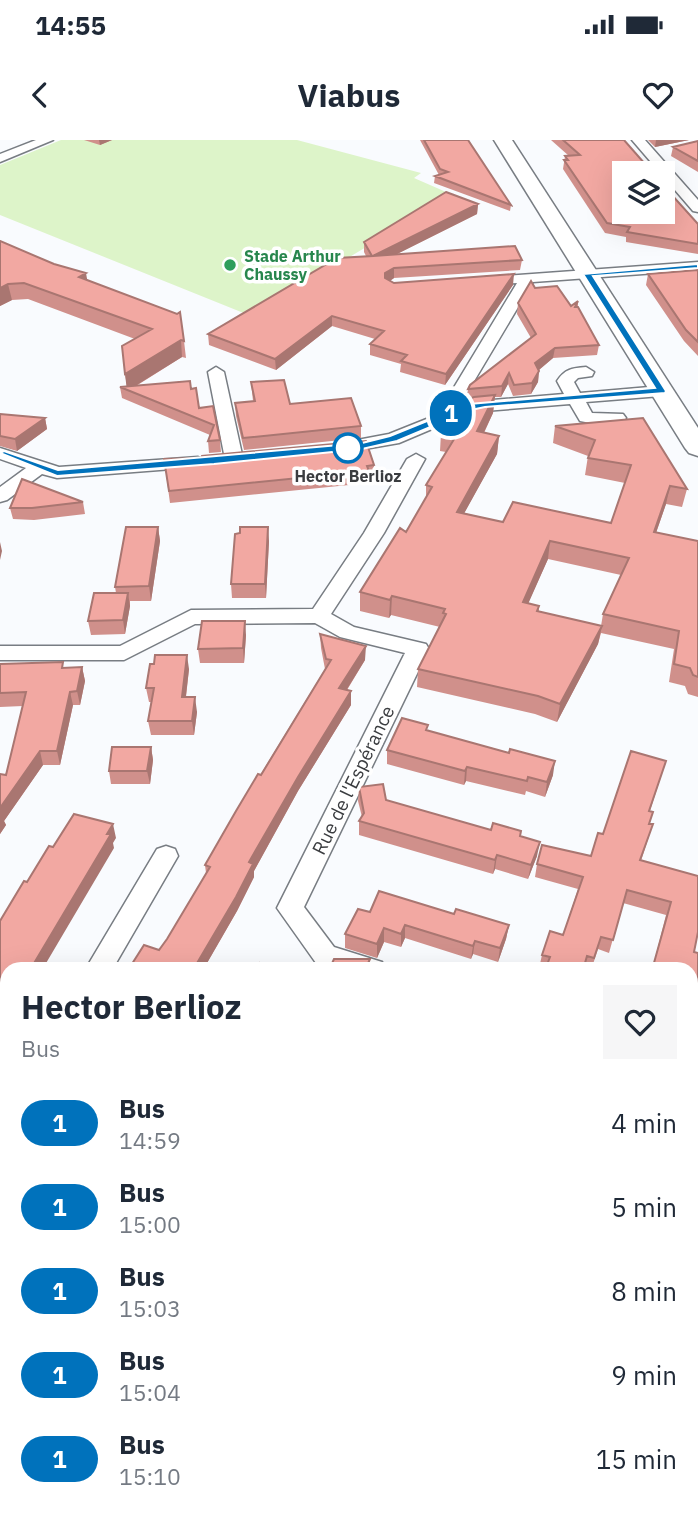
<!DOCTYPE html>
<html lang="fr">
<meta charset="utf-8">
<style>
:root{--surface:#fff;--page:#f6f6f7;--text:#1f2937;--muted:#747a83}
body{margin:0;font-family:"IBM Plex Sans",sans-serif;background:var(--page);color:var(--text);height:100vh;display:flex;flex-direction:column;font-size:26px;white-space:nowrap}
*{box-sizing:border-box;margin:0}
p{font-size:23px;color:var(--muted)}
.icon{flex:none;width:38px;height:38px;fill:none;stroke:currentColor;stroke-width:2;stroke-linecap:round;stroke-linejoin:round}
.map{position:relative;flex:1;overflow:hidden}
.drawer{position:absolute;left:0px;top:822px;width:698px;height:555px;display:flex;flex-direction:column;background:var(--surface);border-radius:21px 21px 0 0;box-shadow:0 7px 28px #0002}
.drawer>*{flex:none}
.badge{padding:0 14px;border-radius:23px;font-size:24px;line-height:46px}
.controls{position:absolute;left:612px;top:21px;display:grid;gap:14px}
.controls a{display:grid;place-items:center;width:63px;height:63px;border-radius:0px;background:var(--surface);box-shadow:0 7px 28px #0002;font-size:35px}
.map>.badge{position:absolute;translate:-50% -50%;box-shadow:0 0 0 4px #fff}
.round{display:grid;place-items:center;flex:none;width:74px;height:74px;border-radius:0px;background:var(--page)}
.overview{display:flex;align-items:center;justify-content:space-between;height:119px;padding:0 21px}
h1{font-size:33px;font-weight:700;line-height:52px}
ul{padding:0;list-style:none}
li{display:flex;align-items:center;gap:21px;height:84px;padding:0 21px}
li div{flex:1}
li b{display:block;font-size:26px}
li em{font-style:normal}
li .badge{min-width:77px;font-weight:700;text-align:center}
.status{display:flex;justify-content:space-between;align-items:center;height:49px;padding:0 35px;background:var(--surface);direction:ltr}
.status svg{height:19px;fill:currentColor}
header{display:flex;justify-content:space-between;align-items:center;height:91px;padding:0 21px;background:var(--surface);font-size:32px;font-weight:700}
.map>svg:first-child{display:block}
.green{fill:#ddf4c9}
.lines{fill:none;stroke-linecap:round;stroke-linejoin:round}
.street-casing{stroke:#787d83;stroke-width:3}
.secondary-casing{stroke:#787d83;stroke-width:3}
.street{fill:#fff;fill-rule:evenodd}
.secondary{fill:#fff;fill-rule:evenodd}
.wall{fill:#d0908b;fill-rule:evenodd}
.shaded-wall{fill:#a97671}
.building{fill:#f2a8a2;stroke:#a97671;stroke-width:2}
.line{fill:#0072bc;stroke:#fff;stroke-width:2}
.leisure-dot{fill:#2e9e5b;stroke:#fff;stroke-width:2.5}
.stop-dot{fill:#fff;stroke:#0072bc;stroke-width:3.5}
.labels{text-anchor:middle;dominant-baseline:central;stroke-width:7;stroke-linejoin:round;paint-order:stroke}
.far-leisure-label{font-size:16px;font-weight:bold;fill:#27864d;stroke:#fff;text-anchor:start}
.far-stop-label{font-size:16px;font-weight:bold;fill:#3b3d40;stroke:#fff}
.street-label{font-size:19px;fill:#3b3d40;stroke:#fff}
</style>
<div class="status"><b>14:55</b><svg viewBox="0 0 49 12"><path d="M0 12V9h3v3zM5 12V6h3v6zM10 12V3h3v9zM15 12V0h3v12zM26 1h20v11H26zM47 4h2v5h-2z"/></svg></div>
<header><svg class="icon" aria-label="back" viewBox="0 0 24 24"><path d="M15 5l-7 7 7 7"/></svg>Viabus<svg class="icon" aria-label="heart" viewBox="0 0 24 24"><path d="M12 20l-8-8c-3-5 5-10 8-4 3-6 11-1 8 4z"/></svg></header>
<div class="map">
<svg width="698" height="1376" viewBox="0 0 698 1376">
<rect width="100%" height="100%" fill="#f9fbfe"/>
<path class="green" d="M61,0H297L421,33L414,38L453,55L251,176L0,75V25Z"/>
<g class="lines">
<g class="street-casing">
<path id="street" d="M36,0H53L0,22V14Z
M632,0H645L698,60V72L693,71Z
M698,122V130L533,142L464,258H452L450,254L517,143L482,145L475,141L477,138Z
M216,227L224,232L243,319L234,324L225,319L208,232Z
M586,227L594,232L592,236L578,238L574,242L580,253L661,246L669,251L661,256L586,262L592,273L623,274L626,278L623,282C608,286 595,284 580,281L570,264L472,272L399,303L336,314L327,309L336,304L389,294L469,262L564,254L557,241C565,229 572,228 586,227Z
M0,308L59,327L198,317L207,322L198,327L57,338L42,334L7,360L0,362V347L26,328L0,319Z
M416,314L425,319L384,393L331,474L354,487L426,504L429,509L304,767L334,807L382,822L385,830H336L316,823L277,768L405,513L340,497L315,483L195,484L124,520H0V506H120L191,470L313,469L364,393L407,319Z
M166,706L175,709L178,716L112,830H85L157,709Z
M691,915L698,918V944L691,941Z
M0,962L7,964V1034L0,1031Z
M691,1079L698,1081V1111L691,1109Z
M316,1370H355L357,1376H318Z
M445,1370H481L479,1376H443Z"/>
</g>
<g class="secondary-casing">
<path id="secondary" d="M494,0H512L698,288V316L689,313L685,308Z"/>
</g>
<use href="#street" class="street"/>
<use href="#secondary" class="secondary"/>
</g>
<path class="wall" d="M84,0H112L100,5Z
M420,0H468L511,65L510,71L434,43L435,36L439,35Z
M551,0H624L698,84V114L626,102V97L605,93L563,29L565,16H569Z
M648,0H689L655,7Z
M698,1V32L671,16L673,7Z
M478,64L477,74L397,114L522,120L520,130L394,138L390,141L394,143L513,145L445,245L400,232L401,224L370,215V204L375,199L332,186L276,230L209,205L208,194L366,116L364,112V102Z
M0,101L87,140L184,201L186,218L182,217L136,246L191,249L199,268L213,266L220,300L221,312L209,313L208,301L210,295L122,258L120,247L127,246L125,234L135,199L28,159L12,160L0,166Z
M698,130V216L684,201L646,145L648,134Z
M535,148L571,166L578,161V167L599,205L597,215L553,218L539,230L538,242L531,254L513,256L508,244L501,257H495L493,273L484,293L499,296L497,314L464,373L503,382L611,383L625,343L585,335L588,316L553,303L555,286L643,278L687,349L682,367L666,364L656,393L698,401V557L688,554L685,546L669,542L674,509L601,493L598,504L557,582L535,574L417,547L418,529L440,487L391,475L389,478L360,471V452L406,392L426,358V345L446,312L440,311L441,293L467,260L468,249L531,198L517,174L518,163ZM548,419L621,435L603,474L601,486L539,472V466L528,463Z
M251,242L290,264L361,286V298L244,310L236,276L235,263L253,261Z
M0,274L45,278L47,289L17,311L0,306Z
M164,319L374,325V337L369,338V343L170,363Z
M83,362L85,374L34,380L13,379L10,368Z
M158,387L160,401L151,461H130V466L125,494L91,495L88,481L116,453L115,447Z
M269,401L266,458H232L231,444Z
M320,494L365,520L347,550L351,551V565L298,651L254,731V737L237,771L203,830H130V827L159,810L167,799L206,733L205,725L325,529L321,508Z
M246,495L244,523H200L198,509Z
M0,524L64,528L82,527L85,541L80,565H73L60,625H43L4,681L6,685L0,694V634L6,635L23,566L0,567Z
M154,524L189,529L186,557L197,572L194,595H151L148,581L151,562H149L146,548Z
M428,591L553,635L545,657L526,651L525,655L466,641L464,645L387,624V610Z
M151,607L153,620L150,644H111L109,631Z
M666,621L650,671V684H653L641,721L698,736L694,812L698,813V868L691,866V830H652L666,775L623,763L609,813L598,809L591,830L584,828L545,830L539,828L542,815L563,795L578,749L535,737L537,724L591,716L603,694Z
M359,647L386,660L491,690L520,696L537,716L528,739L495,729L493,734L359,695V681L362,677L358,661Z
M370,772L454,774L509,785L506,799L498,822L473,814L471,819L405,798L401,807L384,802L377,818L345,808V794Z
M694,955L698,956V1034L691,1031V959Z
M691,1137L698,1140V1217L691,1214Z"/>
<path class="shaded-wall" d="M99,0H112L100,5Z
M656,0H689L655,7Z
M478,64L477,74L373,126V116Z
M394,128V138L385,144V133Z
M86,133L89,150L79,137Z
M514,134L513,145L445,245L446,234Z
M8,144L12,160L0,166V148Z
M332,176V186L276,230L275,219Z
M181,200L182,217L127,251L125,234Z
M555,208L553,218L534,234L535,223Z
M539,231L538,242L531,254L532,243Z
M509,233L508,244L501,257L502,246Z
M495,255L493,273L476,309L477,291Z
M45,278L47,289L17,311L15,299Z
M499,296L497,314L455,390L457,372Z
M670,346L666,364L650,410L654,392Z
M158,387L160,401L151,461L149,446Z
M268,387L269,401L266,458L265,444Z
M550,401L548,419L521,480L523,462Z
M0,402L2,411L0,420Z
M128,453L130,466L125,494L123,480Z
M392,456L391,475L389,478L390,460Z
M245,481L246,495L244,523L243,508Z
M602,486L598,504L557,582L560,564Z
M366,506L365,520L339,562V548Z
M187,515L189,529L184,572L182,557Z
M82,527L85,541L80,565L77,551Z
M351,551V565L298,651L254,731V737L237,771L203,830H193L249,722L298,637Z
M70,552L73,565L60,625L57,611Z
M195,557L197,572L194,595L192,581Z
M151,607L153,620L150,644L147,631Z
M40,611L43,625L4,681L6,685L0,694V668Z
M555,621L553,635L545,657L547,642Z
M467,627L466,641L464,645L465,631Z
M113,684L116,698L113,703L114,708L42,830H30Z
M540,702L537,716L528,739L531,725Z
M497,715L495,729L493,734L495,720Z
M405,785V798L401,807V794Z
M509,785L506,799L498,822L500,808Z
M384,788V802L377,818V804Z
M475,801L473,814L471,819L473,806Z
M370,819V830H365Z
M7,856V877L0,888V867Z"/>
<path class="building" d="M424,0H468L511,65L435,36L448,32L440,29Z
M563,0H624L653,33H625V72H663V45L698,84V104L627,92L630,87L607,83L564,20H568L565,16L580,15Z
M698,1V21L673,7Z
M446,52L478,64L373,116L515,106L522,120L394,128L385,133V138L394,143L514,134L446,234L401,221L407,215L370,204L384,191L332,176L275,219L208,194L337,118L372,116L364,102Z
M0,101L54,124L86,133L79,137L177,174L180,172L184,201L181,200L125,234L122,206L152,189L24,143L8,144L0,148Z
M698,130V202L686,190L648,134Z
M531,141L535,148L557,146L571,166L578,161L575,167H578L599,205L555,208L535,223L539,231L532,243L514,245L509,233L502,246L468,249L470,245L536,194L518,163Z
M284,240L290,264L351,258L361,286L243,298L235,263L255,261L251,242Z
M190,241L191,249L196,248L199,268L213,266L220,300L208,301L214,285L120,247Z
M495,255L477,291L499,296L457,372L503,382L513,362L611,383L631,325L588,318L595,300L555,286L643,278L687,349L670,346L654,392L698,401V537L693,535L690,528L674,524L679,491L603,474L629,418L550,401L523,462L539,466L537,471L602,486L560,564L538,556L418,529L446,474L443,473L445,469L392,456L390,460L360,452L400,388L406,392L432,347L426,345L456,296L441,293L456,264L474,257Z
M0,274L45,278L15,299L0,296Z
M366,301L374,325L367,326L369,331L169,351L164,319L201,318L202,316Z
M22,339L83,362L32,368H10Z
M126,387H158L149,446L115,447Z
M240,387H268L265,444H231L235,394L240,393Z
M94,453H128L123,480L88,481Z
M202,481H245L243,508L198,509Z
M320,494L366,506L339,548L351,551L298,637L249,722L253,724L236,757L193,830H137L130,827L144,805L159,810L167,799L210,727L205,725L236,671L258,634L261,635L331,520L326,519Z
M155,515H187L182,557H195L192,581H148L154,548H146L150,524H154Z
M63,522L62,528L82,527L77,551L70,552L57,611H40L0,668V634L6,635L26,552L0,553V524Z
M402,578L428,585L426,590L509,613L510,609L555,621L547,642L528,637L527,641L467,627L465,631L387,610Z
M112,607H151L147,631H109Z
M631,611L666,621L649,671L653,672L649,684H653L640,720L698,736V792L694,812L698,813V854L691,852V830H652L671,762L627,750L613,800L601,797L594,818L587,816L583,830H545L550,817L542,815L550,791L563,795L583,737L537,724L542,705L591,716L598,693L603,694Z
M383,644L386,660L491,690L493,683L521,691L520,696L540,702L531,725L497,715L495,720L359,681L364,673L359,647Z
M74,674L113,684L107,694H111L30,830H7V856L0,867V781L24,741L27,742L49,706L53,707Z
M379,751L454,774L456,769L509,785L500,808L475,801L473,806L405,785L401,794L384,788L377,804L345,794L358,769L370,772Z
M334,819H370L365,830H329Z
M260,823L279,830H257Z
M284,824L301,830H281Z
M694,955L698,956V1020L691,1018V959L693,960Z
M0,1098L7,1106V1222L0,1214Z
M691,1137L698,1140V1205L691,1202Z
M133,1370H244L249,1376H137Z
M527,1370H602L601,1376H522L523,1371L526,1372Z"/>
<path class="line" d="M698,124V128L593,136L666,251L665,253L485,267L471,270L397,301L362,309L214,324L57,336L0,313L4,311L58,330L362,303L390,296L469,264L655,248L583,134Z"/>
<circle class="leisure-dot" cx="230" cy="125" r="7"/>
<circle class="stop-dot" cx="348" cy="308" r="14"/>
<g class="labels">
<g class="far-leisure-label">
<text x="244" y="116">Stade Arthur<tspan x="244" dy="18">Chaussy</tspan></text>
</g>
<g class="far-stop-label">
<text x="348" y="336">Hector Berlioz</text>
</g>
<g class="street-label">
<text transform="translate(353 640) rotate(-64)">Rue de l'Espérance</text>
</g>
</g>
</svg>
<div class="controls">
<a><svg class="icon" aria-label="layers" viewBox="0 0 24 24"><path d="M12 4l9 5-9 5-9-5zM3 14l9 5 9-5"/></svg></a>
</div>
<b class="badge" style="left:451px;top:273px;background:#0072bc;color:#fff">1</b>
<section class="drawer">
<div class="overview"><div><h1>Hector Berlioz</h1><p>Bus</p></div><a class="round"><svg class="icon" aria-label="heart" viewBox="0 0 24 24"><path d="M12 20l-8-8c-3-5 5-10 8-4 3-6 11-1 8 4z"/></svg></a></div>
<ul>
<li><span class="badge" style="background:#0072bc;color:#fff">1</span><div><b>Bus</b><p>14:59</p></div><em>4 min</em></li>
<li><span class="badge" style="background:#0072bc;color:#fff">1</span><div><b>Bus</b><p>15:00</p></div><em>5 min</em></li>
<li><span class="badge" style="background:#0072bc;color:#fff">1</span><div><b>Bus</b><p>15:03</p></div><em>8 min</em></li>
<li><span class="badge" style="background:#0072bc;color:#fff">1</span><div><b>Bus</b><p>15:04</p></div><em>9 min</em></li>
<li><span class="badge" style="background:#0072bc;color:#fff">1</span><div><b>Bus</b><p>15:10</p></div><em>15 min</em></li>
</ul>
</section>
</div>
